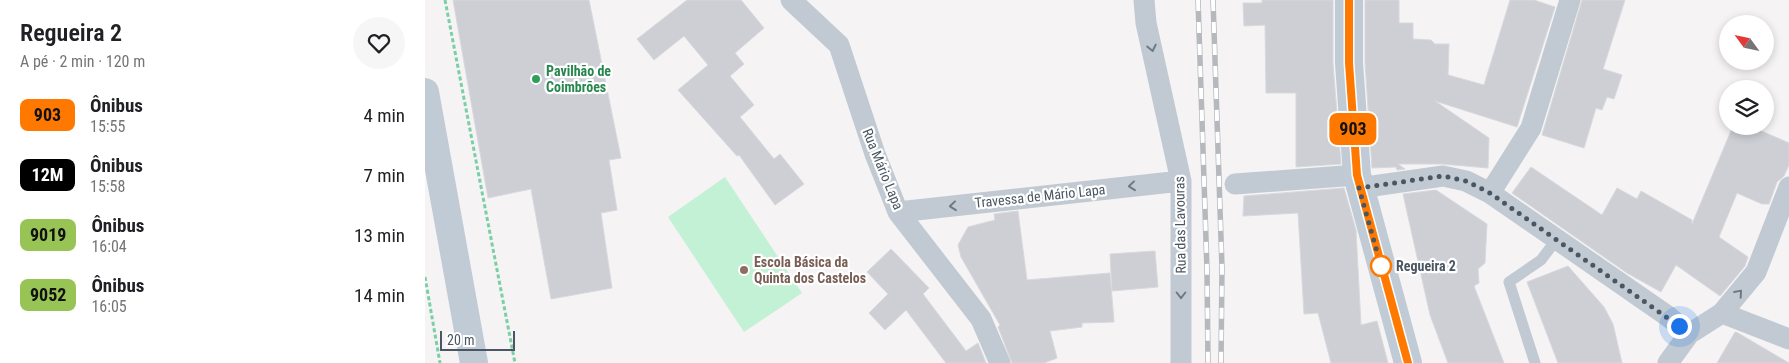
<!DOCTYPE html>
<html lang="pt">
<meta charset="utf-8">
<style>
:root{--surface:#fff;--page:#f6f6f6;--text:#202124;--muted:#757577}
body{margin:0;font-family:"Roboto Condensed",sans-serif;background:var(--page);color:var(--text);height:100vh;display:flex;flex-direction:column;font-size:19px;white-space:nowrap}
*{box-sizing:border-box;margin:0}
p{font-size:16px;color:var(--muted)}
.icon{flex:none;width:28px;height:28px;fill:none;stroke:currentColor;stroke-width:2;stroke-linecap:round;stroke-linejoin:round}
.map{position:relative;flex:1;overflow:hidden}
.panel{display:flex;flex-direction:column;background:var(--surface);width:425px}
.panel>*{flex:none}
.badge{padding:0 10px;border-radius:8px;font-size:18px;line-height:32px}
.needle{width:32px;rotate:303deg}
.tools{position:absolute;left:1294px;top:15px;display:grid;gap:10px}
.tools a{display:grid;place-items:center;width:55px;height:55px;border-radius:50%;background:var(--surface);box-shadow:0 2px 8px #0003;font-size:25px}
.scale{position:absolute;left:15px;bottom:12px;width:75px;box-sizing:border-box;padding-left:5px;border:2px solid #4a5661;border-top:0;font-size:14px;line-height:18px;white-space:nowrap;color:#4a5661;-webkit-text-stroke:4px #fff;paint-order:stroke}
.you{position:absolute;width:25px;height:25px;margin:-12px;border:4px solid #fff;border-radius:50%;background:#1a73e8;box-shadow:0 0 0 8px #1a73e833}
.map>.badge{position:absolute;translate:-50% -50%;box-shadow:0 0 0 2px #fff}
.round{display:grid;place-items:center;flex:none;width:52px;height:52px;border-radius:26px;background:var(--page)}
.head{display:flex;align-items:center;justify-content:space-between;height:85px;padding:0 20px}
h1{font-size:24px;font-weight:600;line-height:38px}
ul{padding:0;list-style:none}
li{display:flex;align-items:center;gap:15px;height:60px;padding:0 20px}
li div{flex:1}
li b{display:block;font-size:19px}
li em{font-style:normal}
li .badge{min-width:55px;font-weight:700;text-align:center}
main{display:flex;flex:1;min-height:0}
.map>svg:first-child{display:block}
.green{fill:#c3f1d5}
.building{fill:#cdcfd5;stroke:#d7d9de}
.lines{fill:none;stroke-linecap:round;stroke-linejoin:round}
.path{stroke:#7ad0a6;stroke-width:3;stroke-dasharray:4 2.5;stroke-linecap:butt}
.lane{stroke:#c1cad2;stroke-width:11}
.street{stroke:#c1cad2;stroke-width:21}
.secondary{stroke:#c1cbd6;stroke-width:28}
.rail-casing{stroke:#b5b8bd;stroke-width:5.5}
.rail{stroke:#fff;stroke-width:4;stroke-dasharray:11;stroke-linecap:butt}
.oneway{stroke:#6e7983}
.line-casing{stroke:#fff;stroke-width:11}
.line{stroke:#ff7900;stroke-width:8}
.walk{stroke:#4a5661;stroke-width:5;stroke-dasharray:0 9}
.leisure-dot{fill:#2e9e5b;stroke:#fff;stroke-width:2}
.stop-dot{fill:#fff;stroke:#ff7900;stroke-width:2.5}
.education-dot{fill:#8d6e63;stroke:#fff;stroke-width:2}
.labels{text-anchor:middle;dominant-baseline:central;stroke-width:4.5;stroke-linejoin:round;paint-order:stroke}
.leisure-label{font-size:14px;font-weight:bold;fill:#27864d;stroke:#fff;text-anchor:start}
.street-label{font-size:14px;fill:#4a5661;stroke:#fff}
.education-label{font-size:14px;font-weight:bold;fill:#785e54;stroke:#fff;text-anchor:start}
.stop-label{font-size:14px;font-weight:bold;fill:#4a5661;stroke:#fff;text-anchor:start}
</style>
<main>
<section class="panel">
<div class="head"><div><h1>Regueira 2</h1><p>A pé · 2 min · 120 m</p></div><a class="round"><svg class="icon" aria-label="heart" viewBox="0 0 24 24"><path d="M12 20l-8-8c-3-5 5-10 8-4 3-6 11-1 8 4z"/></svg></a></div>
<ul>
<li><span class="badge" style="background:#ff7900;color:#111">903</span><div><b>Ônibus</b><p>15:55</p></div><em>4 min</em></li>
<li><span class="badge" style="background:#000;color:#fff">12M</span><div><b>Ônibus</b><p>15:58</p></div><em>7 min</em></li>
<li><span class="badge" style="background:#98c455;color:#111">9019</span><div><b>Ônibus</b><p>16:04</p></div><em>13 min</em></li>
<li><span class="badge" style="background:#98c455;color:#111">9052</span><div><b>Ônibus</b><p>16:05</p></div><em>14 min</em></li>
</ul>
</section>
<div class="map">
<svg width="1364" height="363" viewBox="0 0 1364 363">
<rect width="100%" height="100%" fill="#f5f3f3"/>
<path class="green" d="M300,177L377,293L319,332L243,217Z"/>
<path class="building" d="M28,0H164L196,158L184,160L192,210L176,213L187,288L126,299L106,189L63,198Z
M262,0H316L339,28L310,53L319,64L305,76L329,105L315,117L349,159L355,154L379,184L350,205L314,155L312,156L253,90L283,65L259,36L229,60L212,39Z
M837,0H908V64L916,164L871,167V93H841L840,25L819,26L818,3H837Z
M940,0H974V23H988V39L1006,40L1010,44H1024L1023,75L1059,85L1085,0H1109L1130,7L1092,127L1010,101L1064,138L1063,168L1017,164H973L980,169L972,170L971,167L947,168L940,62Z
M1157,0H1200L1178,69L1197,75L1189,99L1182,97L1177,110L1171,108L1159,148L1117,135Z
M1308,126H1325L1364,143V165L1359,176L1352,182L1344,204H1337L1312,193L1294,237L1323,257L1320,266L1295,296L1251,265L1236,292L1202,273L1087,193L1106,167L1177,215L1192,188L1212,199L1216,191L1267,220V224Z
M919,188L931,230L936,325L952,321L963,363H906L893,313L879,314L873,213L818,216L819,196Z
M1011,190L1062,224L1060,263L1053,269L1054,283L1049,286L1079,363H1023L1005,315L978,194Z
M593,211L602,280L685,273L689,322L657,323V327L625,331L632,358L619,363H587L573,327L575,325L536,257L533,245L543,227L570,220L569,214Z
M466,249L504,288L498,294L541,351L553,343L561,363H521L481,310L460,330L444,313L463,294L442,272Z
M730,251L733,287L687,291L685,254Z
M1143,266L1179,307L1188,324L1197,363H1133L1102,282Z
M1310,332L1313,333L1364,363H1292Z"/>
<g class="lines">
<path class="path" d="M20,0L90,363
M0,277L15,363"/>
<path class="lane" d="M1110,363L1084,282L1116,260L1132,239"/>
<path class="street" d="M366,0L414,45L450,154L473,212L556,319L575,363
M719,0L721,23L756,181V363
M810,184L932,175
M934,188L1018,176L1041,181L1065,193L1244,317L1264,334
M1065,193L1106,128L1145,0
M473,212L756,181
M1297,313L1364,339
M1243,363L1264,334L1297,313L1331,272L1364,187"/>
<path class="secondary" d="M924,0V63L932,175L983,363
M0,92L49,363"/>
<g class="rail-casing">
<path id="rail" d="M773,0L782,270L783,363
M788,0L797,268L796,363"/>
</g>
<use href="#rail" class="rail"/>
</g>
<defs><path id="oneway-chevron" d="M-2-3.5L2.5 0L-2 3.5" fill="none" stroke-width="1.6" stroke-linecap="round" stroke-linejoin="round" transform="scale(1.25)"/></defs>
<g class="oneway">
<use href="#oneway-chevron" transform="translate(727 48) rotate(78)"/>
<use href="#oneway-chevron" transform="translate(707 186) rotate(174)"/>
<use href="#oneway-chevron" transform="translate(528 206) rotate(174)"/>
<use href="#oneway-chevron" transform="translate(1314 293) rotate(-49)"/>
<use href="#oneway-chevron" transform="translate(756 295) rotate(90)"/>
</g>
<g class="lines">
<g class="line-casing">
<path id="line" d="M924,0V63L932,175L983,363"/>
</g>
<use href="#line" class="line"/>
<path class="walk" d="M956,266L934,188L1018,176L1041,181L1065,193L1254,326"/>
</g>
<circle class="leisure-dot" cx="111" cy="79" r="5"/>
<circle class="stop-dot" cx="956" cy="266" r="10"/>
<circle class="education-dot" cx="319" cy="270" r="5"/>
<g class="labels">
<g class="leisure-label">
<text x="121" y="71">Pavilhão de<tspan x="121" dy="16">Coimbrões</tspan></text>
</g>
<g class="street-label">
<text transform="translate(458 169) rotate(68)">Rua Mário Lapa</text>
<text transform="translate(615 196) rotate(-6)">Travessa de Mário Lapa</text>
<text transform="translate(755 225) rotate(-91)">Rua das Lavouras</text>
</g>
<g class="education-label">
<text x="329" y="262">Escola Básica da<tspan x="329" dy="16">Quinta dos Castelos</tspan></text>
</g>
<g class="stop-label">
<text x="971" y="266">Regueira 2</text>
</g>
</g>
</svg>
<div class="tools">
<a><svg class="needle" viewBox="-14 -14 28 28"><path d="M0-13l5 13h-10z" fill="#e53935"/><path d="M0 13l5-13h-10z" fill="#757577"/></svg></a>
<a><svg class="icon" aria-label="layers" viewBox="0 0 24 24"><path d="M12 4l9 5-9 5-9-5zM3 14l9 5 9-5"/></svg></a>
</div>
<div class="scale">20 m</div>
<div class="you" style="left:1254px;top:326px"></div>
<b class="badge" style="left:928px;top:129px;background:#ff7900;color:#111">903</b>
</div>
</main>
